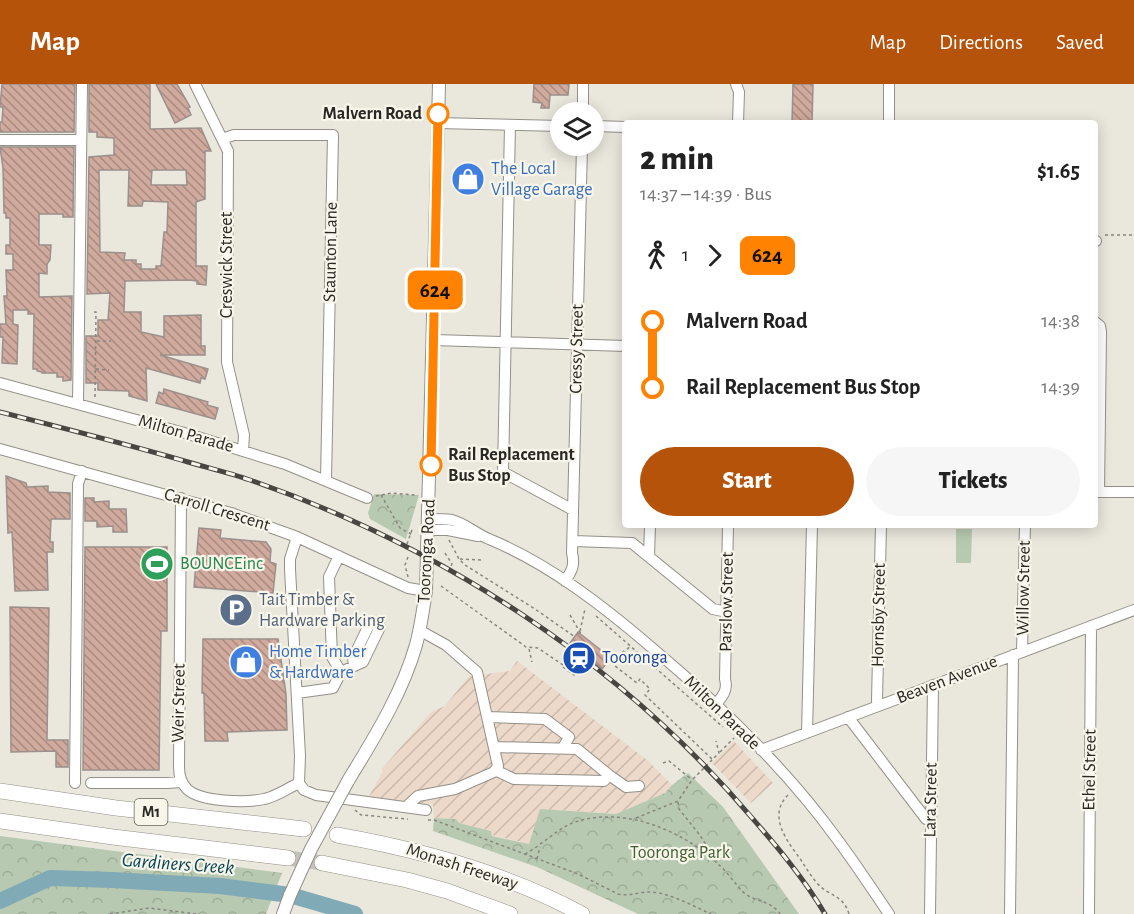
<!DOCTYPE html>
<meta charset="utf-8">
<style>
:root{--surface:#fff;--page:#f6f6f6;--text:#222;--muted:#767676;--accent:#b45309}
body{margin:0;font-family:"Alegreya Sans",sans-serif;background:var(--page);color:var(--text);height:100vh;display:flex;flex-direction:column;font-size:22px;white-space:nowrap}
*{box-sizing:border-box;margin:0}
p{font-size:20px;color:var(--muted)}
.icon{flex:none;width:33px;height:33px;fill:none;stroke:currentColor;stroke-width:2;stroke-linecap:round;stroke-linejoin:round}
.map{position:relative;flex:1;overflow:hidden}
.details{position:absolute;left:622px;top:36px;width:476px;height:408px;display:flex;flex-direction:column;background:var(--surface);border-radius:6px;box-shadow:0 3px 15px #0003}
.details>*{flex:none}
.badge{padding:0 12px;border-radius:9px;font-size:21px;line-height:39px}
.buttons{position:absolute;left:550px;top:18px;display:grid;gap:12px}
.buttons a{display:grid;place-items:center;width:54px;height:54px;border-radius:50%;background:var(--surface);box-shadow:0 3px 15px #0003;font-size:30px}
.map>.badge{position:absolute;translate:-50% -50%;box-shadow:0 0 0 3px #fff}
.legs{display:flex;align-items:center;gap:9px;height:66px;padding:0 18px;font-size:20px}
.legs p{margin-inline-start:auto}
.overview{display:flex;align-items:center;justify-content:space-between;height:102px;padding:0 18px}
h1{font-size:33px;font-weight:800;line-height:45px}
.action{display:flex;gap:12px;margin-top:auto;padding:12px 18px}
.action a{flex:1;height:69px;border-radius:36px;background:var(--accent);color:#fff;font-size:24px;font-weight:800;line-height:69px;text-align:center}
.action a+a{background:var(--page);color:var(--text)}
ul{padding:0 18px;list-style:none}
li{display:flex;align-items:center;gap:21px;height:66px;font-size:22px}
li i{display:grid;place-items:center;width:9px;height:100%;margin:0 8px;background:currentColor}
li i::after{content:'';width:15px;height:15px;margin:-8px;border:4px solid;border-radius:50%;background:var(--surface)}
li p{margin-inline-start:auto}
li:first-child i{background:linear-gradient(#0000 50%,currentColor 0)}
li:last-child i{background:linear-gradient(currentColor 50%,#0000 0)}
header{display:flex;align-items:center;gap:36px;box-sizing:border-box;height:84px;padding:0 30px;background:var(--accent);color:#fff}
header strong{font-size:28px}
nav{display:flex;gap:33px;margin-inline-start:auto;font-size:21px}
.map>svg:first-child{display:block}
.industrial{fill:url(#industrial-furrows)}
.park{fill:url(#park-crowns)}
.pitch{fill:#b8c9b1}
.lines{fill:none;stroke-linecap:round;stroke-linejoin:round}
.river{stroke:#81aab7;stroke-width:16}
.building{fill:url(#building-back-hatch);stroke:#9b908c;stroke-width:1.5;fill-rule:evenodd}
.highway-tunnel{stroke:#c3c1b8;stroke-width:15;stroke-dasharray:15 8;stroke-linecap:butt}
.minor-casing{stroke:#939087;stroke-width:12}
.major-casing{stroke:#939087;stroke-width:14}
.highway-casing{stroke:#939087;stroke-width:16}
.path{stroke:#88867f;stroke-width:1.5;stroke-dasharray:3 3;stroke-linecap:butt}
.minor{stroke:#fff;stroke-width:10}
.major{stroke:#fff;stroke-width:12}
.highway{stroke:#fff;stroke-width:15}
.rail-casing{stroke:#474641;stroke-width:5}
.rail{stroke:#f8f5ea;stroke-width:3;stroke-dasharray:9;stroke-linecap:butt}
.major-bridge-casing{stroke:#939087;stroke-width:14;stroke-linecap:butt}
.major-bridge{stroke:#fff;stroke-width:12}
.line-1-casing{stroke:#fff;stroke-width:14}
.line-1{stroke:#ff8200;stroke-width:9}
.stop-1-dot{fill:#fff;stroke:#ff8200;stroke-width:3}
.labels{text-anchor:middle;dominant-baseline:central;stroke-width:4.5;stroke-linejoin:round;paint-order:stroke}
.shield{fill:#f8f5ea;stroke:#67665f;stroke-width:1.5}
.shield-label{font-size:16px;font-weight:bold;fill:#292824}
.stop-label{font-size:18px;font-weight:bold;fill:#292824;stroke:#f8f5ea;text-anchor:end}
.shop-label{font-size:18px;fill:#366cbe;stroke:#f8f5ea;text-anchor:start}
.street-label{font-size:18px;fill:#292824;stroke:#f8f5ea}
.leisure-label{font-size:18px;fill:#27864d;stroke:#f8f5ea;text-anchor:start}
.service-label{font-size:18px;fill:#4e5e75;stroke:#f8f5ea;text-anchor:start}
.transit-label{font-size:18px;fill:#164399;stroke:#f8f5ea;text-anchor:start}
.park-label{font-size:18px;fill:#3f5d30;stroke:#f8f5ea}
.water-label{font-size:20px;font-style:italic;fill:#074554;stroke:#f8f5ea}
</style>
<header>
<strong>Map</strong>
<nav><a>Map</a><a>Directions</a><a>Saved</a></nav>
</header>
<div class="map">
<svg width="1134" height="830" viewBox="0 0 1134 830">
<defs>
<pattern id="industrial-furrows" width="10" height="10" patternUnits="userSpaceOnUse" patternTransform="scale(1.5)"><rect width="10" height="10" fill="#edd9ca"/><path d="M-1 1l2-2M0 10L10 0M9 11l2-2" fill="none" stroke="#cbbaad"/></pattern>
<pattern id="park-crowns" width="20" height="18" patternUnits="userSpaceOnUse" patternTransform="scale(1.5)"><rect width="20" height="18" fill="#b8c9b1"/><path d="M2 6a3 3 0 1 1 6 0M12 15a3 3 0 1 1 6 0" fill="none" stroke="#9ead98"/></pattern>
<pattern id="building-back-hatch" width="6" height="6" patternUnits="userSpaceOnUse" patternTransform="scale(1.5)"><rect width="6" height="6" fill="#d0aa9d"/><path d="M-1 5l2 2M0 0l6 6M5-1l2 2" fill="none" stroke="#a98a80"/></pattern>
</defs>
<rect width="100%" height="100%" fill="#eae7dd"/>
<path class="industrial" d="M517,577L647,676L672,701L665,709L616,730L540,725L530,760L492,751L491,747L459,739L456,735L434,734L433,720L368,714L383,687L381,686L431,628L445,622L469,592L510,587Z
M734,657L773,699L751,719L712,679Z"/>
<path class="park" d="M374,410L419,411L406,455L370,435L368,429Z
M688,689L723,723L799,830H638L537,783L433,747L434,734L456,735L459,739L491,747L492,752L529,760L540,725L616,730L665,709L672,701Z
M0,752L282,789L266,830H0Z"/>
<path class="pitch" d="M956,445H972L971,479H956Z"/>
<g class="lines">
<path class="river" d="M0,817L50,794L112,796L220,802L290,811L355,830"/>
</g>
<path class="building" d="M2,0H75L74,48H0V38H2L3,23H0Z
M89,0H150V45L201,44L211,67H205V115L196,118V182H207L206,201L197,200V197L190,196L125,197L124,228H141V248L164,253V232L201,231V262H205V271H160L208,285L205,295L201,294L200,299L146,284L147,317L129,312V307L98,306V299H86V252H98V236H108L110,209L87,210L89,73L114,71V54L97,53V48H89ZM99,86H129L128,122H142L143,117L168,118L167,148H164L161,182H156V185H141V180H136V176H124L125,169L100,168ZM152,86H186L187,101H151Z
M156,0H177L190,23L188,24L191,31L175,39Z
M534,0H569L568,11H550L549,24H541L542,19L533,18Z
M793,0H813L812,39H792Z
M0,63H74L73,133H63V130H39V161H51L50,176L47,180V190L39,189V213L72,212L71,296L63,297V293H57V289H42V288L37,287V285H33L34,230H28V226H13V240L18,241L17,280L2,279L3,253H0V240H6L4,212H7L6,186H13V170H6V161H10V134H6V129H4L3,84Z
M164,305L208,318L207,321L218,324L215,335L156,319L159,308L163,310Z
M6,392L26,399L27,403L48,402V408L70,409V435H51L50,458H53V468H47L48,506L15,507L12,448L8,449Z
M85,414H94V418L109,417V425H126L127,448H113V442L97,443V437H85Z
M199,444L221,446L220,454L266,458L271,465L270,478L276,480L273,509L194,503Z
M85,463H167V547H161L159,686H83Z
M10,523L49,524L47,656H68V683H56V667L11,668Z
M578,548L611,574L602,585L570,559Z
M203,555H278L286,610L287,646L227,648L228,657H205L204,609H202Z"/>
<g class="lines">
<path class="highway-tunnel" d="M288,774L322,779"/>
<g class="minor-casing">
<path id="minor" d="M195,0L228,67L227,278L244,351L243,367
M736,0L739,8L738,39
M583,28V0
M438,39L561,42
M889,39V0
M510,41L503,388L573,426
M594,42L626,43
M222,55L234,51H333L326,396
M0,56H81
M1095,157H1096
M1095,238L1100,242L1101,248L1099,408
M434,256L626,262
M0,299L188,350L285,380L367,414
M78,320L82,0
M0,365L231,429L297,453L408,504L426,507
M1095,408H1134
M181,414L179,683C179,690 181,699 187,705C200,718 246,719 264,715C276,713 288,704 299,699
M430,435C437,435 445,435 452,436C465,439 476,450 489,455C549,480 602,521 651,563C719,620 785,683 837,755C855,779 872,805 889,830
M429,446H448L478,452
M297,453L290,475V485L300,672L299,699L304,706L316,711L426,726
M573,457L632,459L713,525L727,528
M649,472L650,441
M565,497C572,487 575,481 572,469L582,62
M1022,568L1025,441
M341,588L363,578L380,543L370,539L353,574L354,581
M297,609L333,604L341,588L332,573L329,493L339,472
M716,620C723,612 728,606 725,595L728,441
M879,621L877,617L881,441
M488,633L545,635L569,653L563,664
M848,633L926,735
M807,649L812,441
M494,663L577,665L609,691L604,697L514,695L497,687
M761,666L1134,526
M609,691L626,703L639,702
M75,699L78,400L82,387
M91,699H167L182,698
M406,723L418,712L455,705L494,688L498,682L477,588L446,561L419,546
M930,830L933,601
M1010,830L1013,571
M1089,830L1091,542"/>
</g>
<g class="major-casing">
<path id="major" d="M348,697C374,654 402,610 416,561C421,543 423,525 426,507L439,0
M283,830L290,811"/>
</g>
<g class="highway-casing">
<path id="highway" d="M0,707L116,724L304,745
M0,737L113,753L288,774
M337,751C422,766 506,789 582,830
M322,779L407,796L447,807L510,830"/>
</g>
<path class="path" d="M1105,151H1134
M94,228H96L95,315
M97,257H111
M96,285L109,286
M381,411L400,444L411,450
M376,412L392,409L416,411
M449,456L459,475L465,481L535,525L575,553
M407,460L413,443
M445,469L452,480L450,484
M408,473L405,481L408,493
M460,475L483,476
M441,502L526,563L538,564L563,581
M570,531L581,550
M596,532L723,643
M580,547L585,525
M529,565L532,578
M617,572L630,563
M630,578L616,573L610,575L615,582L637,599L640,595L650,605L645,611L713,676
M563,583L574,591L580,582
M720,668L734,654
M663,679L669,677L691,695
M788,711C767,732 787,757 801,776C806,784 811,792 817,799C829,813 843,810 849,830
M678,718L679,725L699,750L716,776
M355,726L361,731L408,735
M636,734L678,717L692,696L719,669L716,657
M428,736H434L578,790L618,810C630,813 640,807 652,808C672,810 693,822 711,830
M525,770C542,761 558,744 575,738C624,722 682,746 718,780C727,788 734,798 742,807C754,819 770,815 780,830
M537,775L540,763
M110,830L149,824L197,830"/>
<use href="#minor" class="minor"/>
<use href="#major" class="major"/>
<use href="#highway" class="highway"/>
<g class="rail-casing">
<path id="rail" d="M0,328C63,344 126,360 188,378C209,384 230,389 250,396C443,463 620,578 753,735C779,765 805,796 825,830"/>
</g>
<use href="#rail" class="rail"/>
<g class="major-bridge-casing">
<path id="major-bridge" d="M290,811L311,765L348,697"/>
</g>
<use href="#major-bridge" class="major-bridge"/>
</g>
<g class="lines">
<g class="line-1-casing">
<path id="line-1" d="M431,381L438,30"/>
</g>
<use href="#line-1" class="line-1"/>
</g>
<defs>
<g id="shop-disc" transform="scale(1.725)"><circle r="9.5" fill="#3f7fe0" stroke="#f8f5ea"/><path d="M-5-2.5h2.3a2.7 3.5 0 0 1 5.4 0H5L5.5 6h-11ZM-1.5-2.5h3a1.5 2.3 0 0 0-3 0Z" fill="#fff"/></g>
<g id="stadium-disc" transform="scale(1.725)"><circle r="9.5" fill="#2e9e5b" stroke="#f8f5ea"/><path d="M0-5a6.5 5 0 1 0 0 10a6.5 5 0 1 0 0-10ZM-3.5-1.8h7v3.6h-7Z" fill="#fff"/></g>
<g id="parking-disc" transform="scale(1.725)"><circle r="9.5" fill="#5c6f8a" stroke="#f8f5ea"/><path d="M-3.5-5.5H1a3.5 3.5 0 0 1 0 7H-1V5.5H-3.5ZM-1-3.4V-.6H.8a1.4 1.4 0 0 0 0-2.8Z" fill="#fff"/></g>
<g id="station-disc" transform="scale(1.725)"><circle r="9.5" fill="#1a4fb4" stroke="#f8f5ea"/><path d="M-3-6H3Q5-6 5-4V2Q5 4 3 4L4.5 6H3L1.5 4h-3L-3 6H-4.5L-3 4Q-5 4-5 2V-4Q-5-6-3-6ZM-3.5-4v3h7v-3ZM-3.5 1v1.5H-2V1ZM2 1v1.5H3.5V1Z" fill="#fff"/></g>
</defs>
<g fill-rule="evenodd">
<use href="#shop-disc" x="468" y="95"/>
<use href="#stadium-disc" x="157" y="480"/>
<use href="#parking-disc" x="236" y="526"/>
<use href="#station-disc" x="579" y="574"/>
<use href="#shop-disc" x="246" y="578"/>
</g>
<g class="stop-1-dot">
<circle cx="438" cy="30" r="10"/>
<circle cx="431" cy="381" r="10"/>
</g>
<g class="labels">
<rect class="shield" x="134.5" y="715" width="33" height="26" rx="4.5"/>
<g class="shield-label">
<text x="151" y="728">M1</text>
</g>
<g class="stop-label">
<text x="422" y="30">Malvern Road</text>
<text x="448" y="371" text-anchor="start">Rail Replacement<tspan x="448" dy="21">Bus Stop</tspan></text>
</g>
<g class="shop-label">
<text x="491" y="85">The Local<tspan x="491" dy="21">Village Garage</tspan></text>
<text x="269" y="568">Home Timber<tspan x="269" dy="21">&amp; Hardware</tspan></text>
</g>
<g class="street-label">
<text transform="translate(331 168) rotate(-89)">Staunton Lane</text>
<text transform="translate(227 181) rotate(-90)">Creswick Street</text>
<text transform="translate(577 265) rotate(-89)">Cressy Street</text>
<text transform="translate(186 350) rotate(16)">Milton Parade</text>
<text transform="translate(217 426) rotate(17)">Carroll Crescent</text>
<text transform="translate(427 467) rotate(-87)">Tooronga Road</text>
<text transform="translate(1024 504) rotate(-89)">Willow Street</text>
<text transform="translate(727 518) rotate(-89)">Parslow Street</text>
<text transform="translate(879 531) rotate(-89)">Hornsby Street</text>
<text transform="translate(947 596) rotate(-21)">Beaven Avenue</text>
<text transform="translate(179 619) rotate(-89)">Weir Street</text>
<text transform="translate(722 629) rotate(44)">Milton Parade</text>
<text transform="translate(1090 686) rotate(-89)">Ethel Street</text>
<text transform="translate(931 716) rotate(-89)">Lara Street</text>
<text transform="translate(462 783) rotate(18)">Monash Freeway</text>
</g>
<g class="leisure-label">
<text x="180" y="480">BOUNCEinc</text>
</g>
<g class="service-label">
<text x="259" y="516">Tait Timber &amp;<tspan x="259" dy="21">Hardware Parking</tspan></text>
</g>
<g class="transit-label">
<text x="602" y="574">Tooronga</text>
</g>
<g class="park-label">
<text x="680" y="769">Tooronga Park</text>
</g>
<g class="water-label">
<text transform="translate(178 780) rotate(4)">Gardiners Creek</text>
</g>
</g>
</svg>
<div class="buttons">
<a><svg class="icon" aria-label="layers" viewBox="0 0 24 24"><path d="M12 4l9 5-9 5-9-5zM3 14l9 5 9-5"/></svg></a>
</div>
<b class="badge" style="left:435px;top:206px;background:#ff8200;color:#111">624</b>
<section class="details">
<div class="overview"><div><h1>2 min</h1><p>14:37 – 14:39 · Bus</p></div><b>$1.65</b></div>
<div class="legs"><svg class="icon" aria-label="walk" viewBox="0 0 24 24"><circle cx="13" cy="4" r="2"/><path d="M13 8l-2 6 4 7M11 14l-3 7M7 12l3-4h3l4 4"/></svg>1<svg class="icon" aria-label="forward" viewBox="0 0 24 24"><path d="M9 5l7 7-7 7"/></svg><b class="badge" style="background:#ff8200;color:#111">624</b></div>
<ul>
<li><i style="color:#ff8200"></i><b>Malvern Road</b><p>14:38</p></li>
<li><i style="color:#ff8200"></i><b>Rail Replacement Bus Stop</b><p>14:39</p></li>
</ul>
<div class="action"><a>Start</a><a>Tickets</a></div>
</section>
</div>
